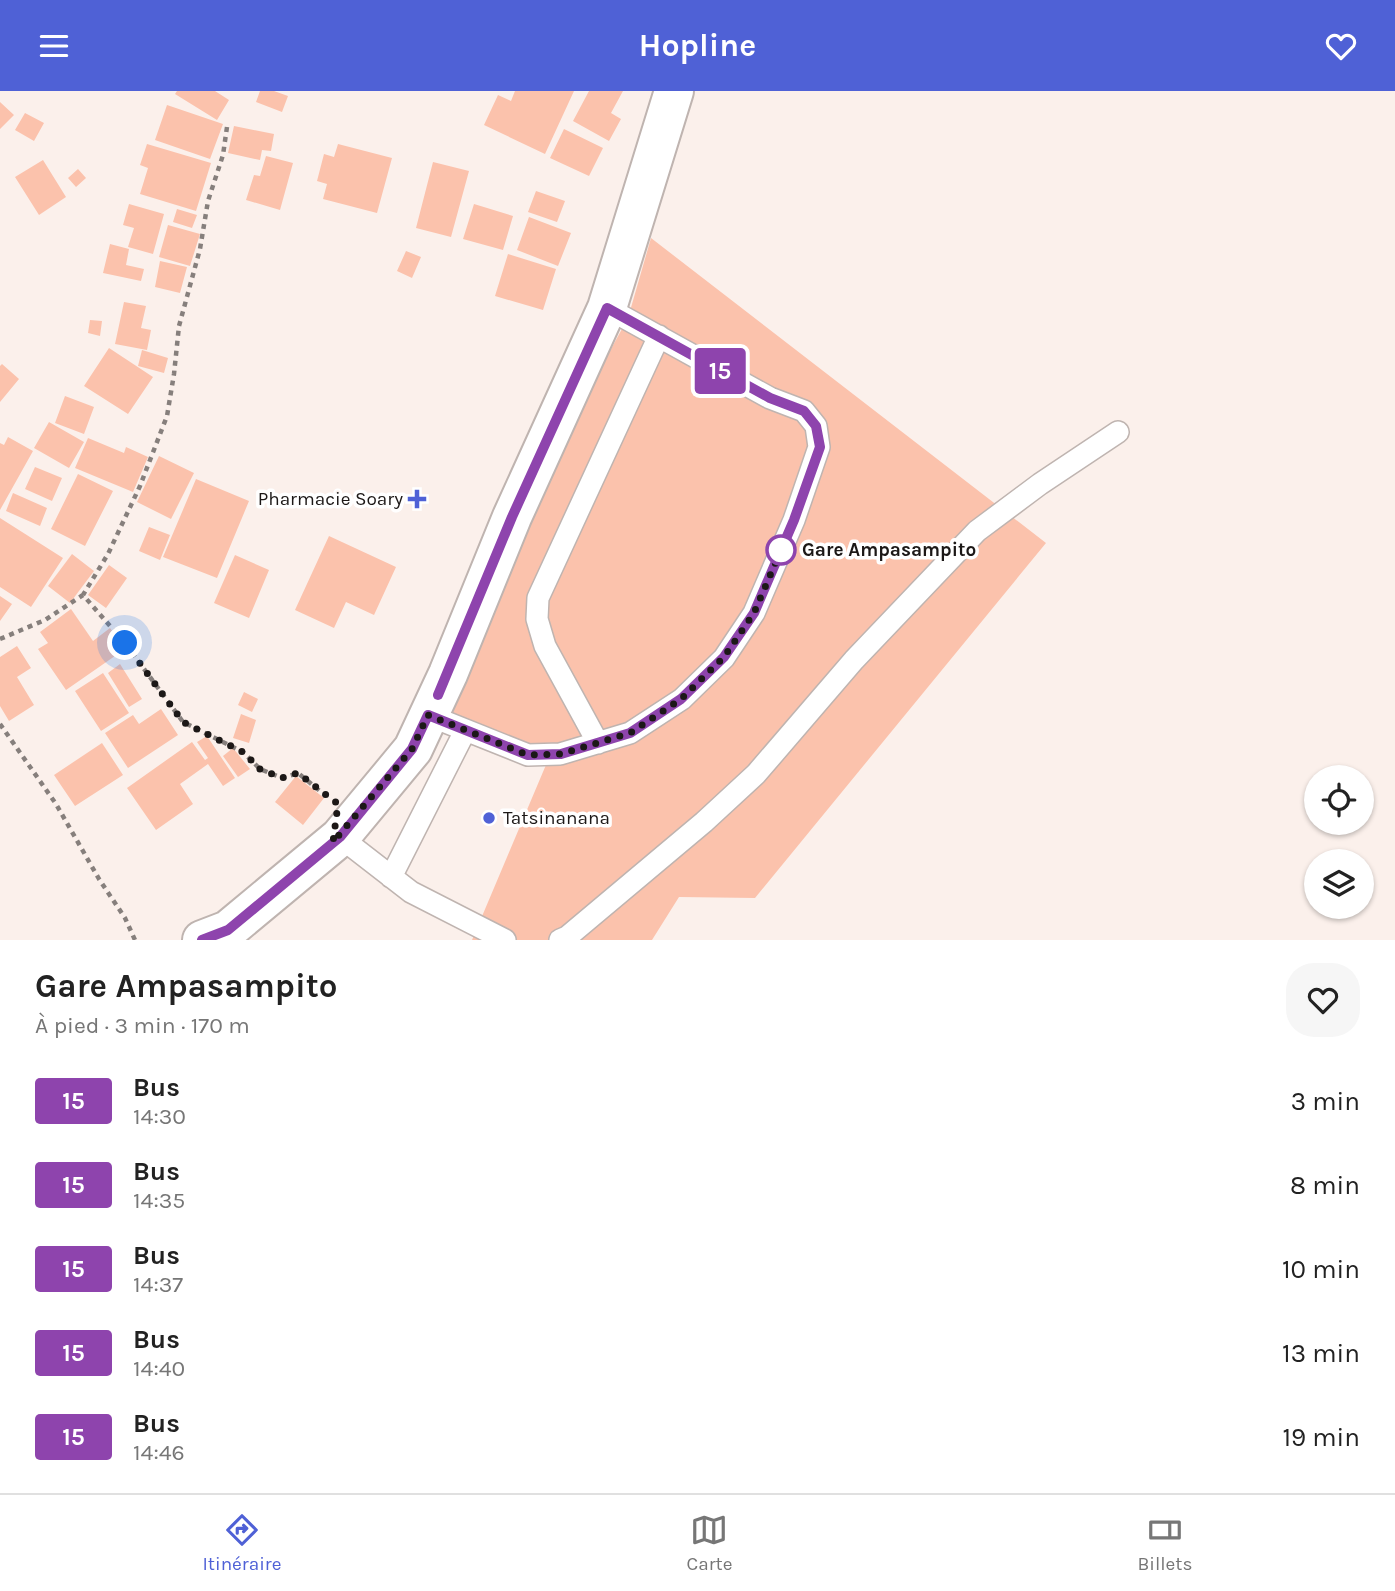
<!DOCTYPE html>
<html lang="fr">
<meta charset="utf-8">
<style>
:root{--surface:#fff;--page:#f6f6f6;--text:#222;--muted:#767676;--line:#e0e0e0;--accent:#4f61d6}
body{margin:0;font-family:Karla,sans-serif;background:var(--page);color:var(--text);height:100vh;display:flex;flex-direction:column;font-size:26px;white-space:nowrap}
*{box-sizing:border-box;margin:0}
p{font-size:23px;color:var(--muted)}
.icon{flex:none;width:38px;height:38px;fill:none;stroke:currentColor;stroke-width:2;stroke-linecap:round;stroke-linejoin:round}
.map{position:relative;height:849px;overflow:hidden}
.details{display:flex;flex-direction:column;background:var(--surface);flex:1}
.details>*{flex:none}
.badge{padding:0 14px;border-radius:5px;font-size:24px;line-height:46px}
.controls{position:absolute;left:1304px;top:674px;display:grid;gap:14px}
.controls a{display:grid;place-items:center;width:70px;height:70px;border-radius:50%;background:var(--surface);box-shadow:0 2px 5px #0004;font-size:35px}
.you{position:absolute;width:35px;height:35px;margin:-18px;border:5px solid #fff;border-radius:50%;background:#1a73e8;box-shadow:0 0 0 10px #1a73e833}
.map>.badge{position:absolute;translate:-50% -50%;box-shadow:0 0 0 4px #fff}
.round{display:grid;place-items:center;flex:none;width:74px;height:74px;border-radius:28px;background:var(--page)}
.head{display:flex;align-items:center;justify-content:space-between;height:119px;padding:0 35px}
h1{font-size:33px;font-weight:700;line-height:52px}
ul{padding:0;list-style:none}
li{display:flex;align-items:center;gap:21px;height:84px;padding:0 35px}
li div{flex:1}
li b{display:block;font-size:26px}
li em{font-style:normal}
li .badge{min-width:77px;font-weight:700;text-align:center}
header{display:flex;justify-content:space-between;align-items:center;height:91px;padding:0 35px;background:var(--accent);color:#fff;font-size:32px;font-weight:700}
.dock{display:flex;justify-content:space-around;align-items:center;height:98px;border-top:2px solid var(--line);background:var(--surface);font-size:19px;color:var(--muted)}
.dock a{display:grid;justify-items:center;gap:4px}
.dock .selected{color:var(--accent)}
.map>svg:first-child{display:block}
.building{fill:#fbc2ac}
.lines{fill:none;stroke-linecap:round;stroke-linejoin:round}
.service-casing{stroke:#bfb4b0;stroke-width:24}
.primary-casing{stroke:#bfb4b0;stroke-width:42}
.path{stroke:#867f7c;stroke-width:4.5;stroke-dasharray:5 5;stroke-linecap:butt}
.service{stroke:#fff;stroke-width:21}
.primary{stroke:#fff;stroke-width:38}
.line-casing{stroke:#fff;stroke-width:16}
.line{stroke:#8e44ad;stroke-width:10}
.walk{stroke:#1c1817;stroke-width:7;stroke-dasharray:0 12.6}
.poi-dot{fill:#4f61d6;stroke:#fff;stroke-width:2.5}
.stop-dot{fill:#fff;stroke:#8e44ad;stroke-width:3.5}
.labels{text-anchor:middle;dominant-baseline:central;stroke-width:7;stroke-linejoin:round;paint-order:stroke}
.poi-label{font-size:19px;fill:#1c1817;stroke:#fff;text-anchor:end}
.stop-label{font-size:19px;font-weight:bold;fill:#1c1817;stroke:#fff;text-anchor:start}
</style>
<header><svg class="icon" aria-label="menu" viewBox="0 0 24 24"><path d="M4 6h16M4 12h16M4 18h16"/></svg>Hopline<svg class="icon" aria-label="heart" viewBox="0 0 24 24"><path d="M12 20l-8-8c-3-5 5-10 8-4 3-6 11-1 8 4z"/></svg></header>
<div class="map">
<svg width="1395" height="849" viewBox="0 0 1395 849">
<rect width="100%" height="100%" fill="#fbf0eb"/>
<path class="building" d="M177,0H215L229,9L217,29L175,3Z
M260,0H274L288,5L282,21L256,11Z
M515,0H574L545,63L484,34L498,4L511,10Z
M589,0H623L611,22L621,28L609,50L573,30Z
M0,11L14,24L0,38Z
M167,14L223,33L210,68L155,49Z
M25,22L44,32L34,50L15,39Z
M234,35L274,43L271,60L262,59L260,69L228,62Z
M564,38L603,57L589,85L550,67Z
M147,53L211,72L196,120L140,103L148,77L140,74Z
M338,53L392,67L377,122L323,108L327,93L317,90L324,63L334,66Z
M266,65L293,72L280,119L246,109L254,84L260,85Z
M43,69L66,106L39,124L15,86Z
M433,71L469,80L451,146L416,137Z
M78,78L86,87L76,96L68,87Z
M536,100L565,110L557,131L528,121Z
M129,113L164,123L153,163L128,156L134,137L123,134Z
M474,113L513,125L503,159L463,148Z
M177,118L197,124L192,137L173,131Z
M529,126L571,142L558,175L517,159Z
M168,134L200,143L190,175L159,166Z
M651,147L1046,452L755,807L679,806L652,849H472L551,662L451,625L540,387L628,227Z
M110,153L129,158L126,174L144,178L141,190L103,182Z
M406,160L421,166L412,187L397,180Z
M508,163L556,178L543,219L495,205Z
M160,170L187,176L180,202L155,196Z
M124,211L146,215L141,237L151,239L147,259L115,253Z
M90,229L102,230L100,245L88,242Z
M109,257L153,286L128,323L84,295Z
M142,259L168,267L164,282L138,275Z
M2,273L19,288L0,311V275Z
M65,305L94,316L84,343L55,332Z
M49,331L84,351L69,377L34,357Z
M8,346L33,360L0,419V352L4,354Z
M88,347L124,362L126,356L148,366L133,401L75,377Z
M159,365L194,382L171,428L137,411Z
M35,376L62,387L52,410L25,398Z
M78,383L113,400L85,455L51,438Z
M196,388L249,410L217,487L163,466Z
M13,402L47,417L40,435L6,420Z
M0,427L63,467L31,516L0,496Z
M149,436L170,444L160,469L139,460Z
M329,445L396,476L374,524L346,511L334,537L295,519Z
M72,463L94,480L70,512L48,495Z
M235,464L269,479L249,527L214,512Z
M109,474L127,487L106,517L88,504Z
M0,505L12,513L0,530Z
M71,518L93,550L110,537L125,558L66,599L38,558L48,552L40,541Z
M17,555L31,577L17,586L34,614L9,630L0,615V566Z
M120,573L142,608L129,616L108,582Z
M103,582L129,622L101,640L75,600Z
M244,601L258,608L252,621L238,614Z
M161,618L178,644L128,677L105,642L133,624L139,633Z
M241,623L256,629L249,652L233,647Z
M207,645L235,687L223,695L208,673L180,693L193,713L156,739L127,697L192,651L205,669L208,667L197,651Z
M102,652L123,684L75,715L54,684Z
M233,657L250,678L238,686L223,665Z
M296,685L324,707L303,734L275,711Z"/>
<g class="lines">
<g class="service-casing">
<path id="service" d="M428,624L528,664L560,663L630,642L682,608L724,567L754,522L794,429L819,356L816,335L804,320L770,307L607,217
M598,652L545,555L537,528L538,507L659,245
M340,746L411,801L505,849
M391,786L465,640
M560,849L567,846L704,731L756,683L854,569L977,440L1040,393L1118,341"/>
</g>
<g class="primary-casing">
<path id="primary" d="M202,849L228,839L340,746L413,658L448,583L512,426L607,217L674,0"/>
</g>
<path class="path" d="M227,36L223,64L208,110L200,158L179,235L174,283L167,325L140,395L108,463L83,504L125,552L183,631L243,661L260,678L282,687L298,682L326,705
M0,548L45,529L83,504
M0,633L56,713L99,788L125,827L135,849"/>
<use href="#service" class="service"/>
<use href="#primary" class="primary"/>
</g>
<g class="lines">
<g class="line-casing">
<path id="line" d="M202,849L228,839L340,746L412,658L428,624L528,664L561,663L630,642L681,608L724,566L754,522L794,429L820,356L816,335L804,320L770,307L607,217L512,426L438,604"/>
</g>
<use href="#line" class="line"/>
<path class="walk" d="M125,552L183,631L243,661L260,678L282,687L298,682L338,713L333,751L412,658L428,624L528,664L561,663L630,642L681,608L724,566L754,522L784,452L781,459"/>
</g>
<g class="poi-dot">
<path d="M413.5 397.5h7v7h7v7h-7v7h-7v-7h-7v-7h7z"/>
<circle cx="489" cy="727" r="7"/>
</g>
<circle class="stop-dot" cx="781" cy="459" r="14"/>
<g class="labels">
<g class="poi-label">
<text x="403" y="408">Pharmacie Soary</text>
<text x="503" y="727" text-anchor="start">Tatsinanana</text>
</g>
<g class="stop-label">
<text x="802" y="459">Gare Ampasampito</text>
</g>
</g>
</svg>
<div class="controls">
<a><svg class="icon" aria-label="locate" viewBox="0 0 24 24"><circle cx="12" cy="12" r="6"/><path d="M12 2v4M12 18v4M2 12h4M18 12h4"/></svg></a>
<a><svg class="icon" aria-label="layers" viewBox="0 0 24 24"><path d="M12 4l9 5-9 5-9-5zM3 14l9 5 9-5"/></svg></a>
</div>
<div class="you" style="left:125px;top:552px"></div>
<b class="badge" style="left:720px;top:280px;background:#8e44ad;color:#fff">15</b>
</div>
<section class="details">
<div class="head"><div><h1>Gare Ampasampito</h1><p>À pied · 3 min · 170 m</p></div><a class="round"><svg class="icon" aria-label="heart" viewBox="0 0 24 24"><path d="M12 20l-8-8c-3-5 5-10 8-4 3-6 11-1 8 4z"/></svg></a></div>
<ul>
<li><span class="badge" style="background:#8e44ad;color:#fff">15</span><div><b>Bus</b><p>14:30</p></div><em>3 min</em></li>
<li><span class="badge" style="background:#8e44ad;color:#fff">15</span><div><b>Bus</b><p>14:35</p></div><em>8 min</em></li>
<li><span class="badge" style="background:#8e44ad;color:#fff">15</span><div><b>Bus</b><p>14:37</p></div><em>10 min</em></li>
<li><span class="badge" style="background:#8e44ad;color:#fff">15</span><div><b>Bus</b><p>14:40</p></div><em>13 min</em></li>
<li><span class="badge" style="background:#8e44ad;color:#fff">15</span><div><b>Bus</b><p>14:46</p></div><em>19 min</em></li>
</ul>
</section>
<nav class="dock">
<a class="selected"><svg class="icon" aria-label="directions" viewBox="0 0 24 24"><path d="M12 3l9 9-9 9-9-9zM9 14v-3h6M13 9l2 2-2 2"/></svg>Itinéraire</a>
<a><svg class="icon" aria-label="map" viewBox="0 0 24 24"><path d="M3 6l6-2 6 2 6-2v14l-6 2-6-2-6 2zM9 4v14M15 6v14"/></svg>Carte</a>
<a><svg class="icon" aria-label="tickets" viewBox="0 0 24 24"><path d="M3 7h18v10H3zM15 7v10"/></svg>Billets</a>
</nav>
